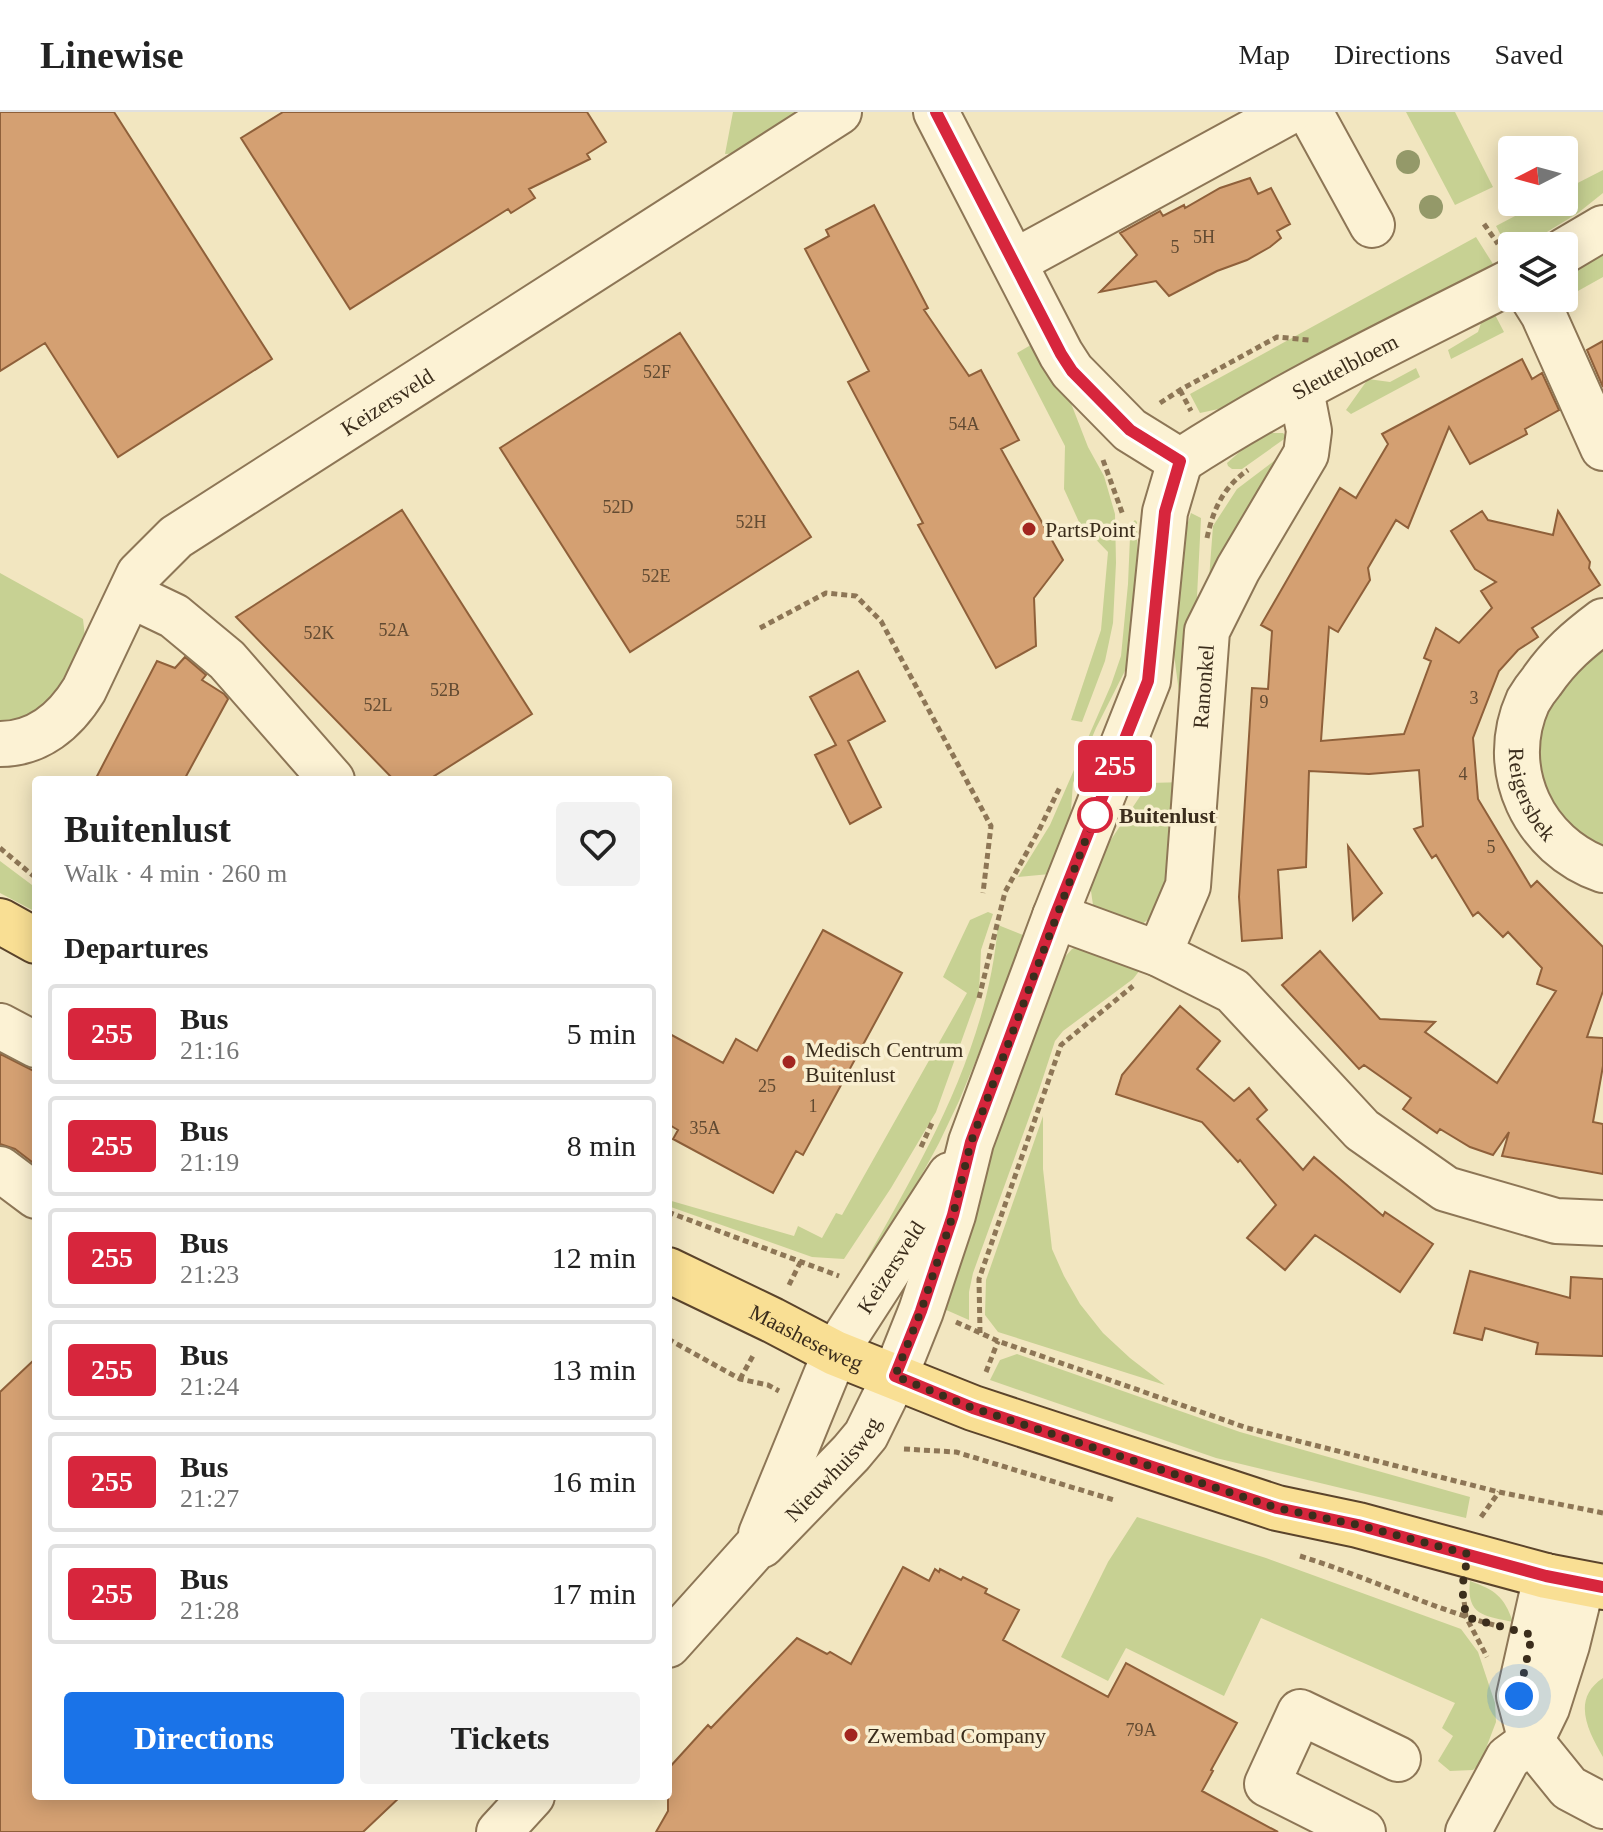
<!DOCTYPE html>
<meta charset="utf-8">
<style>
:root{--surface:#fff;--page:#f2f2f2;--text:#222;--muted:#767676;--line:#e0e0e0;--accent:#1a73e8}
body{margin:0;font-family:Georgia,serif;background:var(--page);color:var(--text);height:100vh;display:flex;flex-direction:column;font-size:30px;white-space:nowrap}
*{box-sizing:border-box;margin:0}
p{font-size:26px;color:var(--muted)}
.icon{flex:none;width:44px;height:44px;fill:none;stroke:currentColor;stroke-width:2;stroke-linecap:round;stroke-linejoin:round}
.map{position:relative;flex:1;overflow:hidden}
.side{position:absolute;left:32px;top:664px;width:640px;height:1024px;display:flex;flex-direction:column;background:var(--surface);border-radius:8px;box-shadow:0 4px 20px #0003}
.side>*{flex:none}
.badge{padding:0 16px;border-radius:6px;font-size:28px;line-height:52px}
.needle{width:52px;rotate:264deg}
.controls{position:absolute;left:1498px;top:24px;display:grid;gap:16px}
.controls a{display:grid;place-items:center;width:80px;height:80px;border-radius:8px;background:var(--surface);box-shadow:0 4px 20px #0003;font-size:40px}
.you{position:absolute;width:40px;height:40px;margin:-20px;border:6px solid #fff;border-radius:50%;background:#1a73e8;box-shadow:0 0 0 12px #1a73e833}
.map>.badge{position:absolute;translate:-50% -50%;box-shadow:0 0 0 4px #fff}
h2{padding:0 32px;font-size:30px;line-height:72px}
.round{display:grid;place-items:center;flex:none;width:84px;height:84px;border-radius:8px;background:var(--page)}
.headline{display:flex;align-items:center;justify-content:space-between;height:136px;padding:0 32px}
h1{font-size:38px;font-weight:600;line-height:60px}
.action{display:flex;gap:16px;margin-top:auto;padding:16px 32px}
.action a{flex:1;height:92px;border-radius:8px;background:var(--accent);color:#fff;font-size:32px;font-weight:600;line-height:92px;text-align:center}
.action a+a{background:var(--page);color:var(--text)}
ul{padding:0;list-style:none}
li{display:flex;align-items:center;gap:24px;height:100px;margin:0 16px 12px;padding:0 16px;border:4px solid var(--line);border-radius:8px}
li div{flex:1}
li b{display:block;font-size:30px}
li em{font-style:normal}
li .badge{min-width:88px;font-weight:700;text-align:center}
header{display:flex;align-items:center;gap:48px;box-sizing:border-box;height:112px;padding:0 40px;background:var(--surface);border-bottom:2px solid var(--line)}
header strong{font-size:38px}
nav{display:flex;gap:44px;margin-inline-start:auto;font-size:28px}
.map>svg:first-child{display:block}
.green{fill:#c7d193}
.building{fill:#d4a072;stroke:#8f603a;stroke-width:2}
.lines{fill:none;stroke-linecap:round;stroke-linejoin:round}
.minor-casing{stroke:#8d7656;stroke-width:48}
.major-casing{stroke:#5b442b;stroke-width:48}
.path{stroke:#8d7656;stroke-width:5;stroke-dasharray:6 4;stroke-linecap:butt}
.minor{stroke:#fcf2d4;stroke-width:44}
.major{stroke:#f9df94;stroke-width:44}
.tree{fill:#949969}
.line-casing{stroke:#fff;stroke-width:18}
.line{stroke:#d7263d;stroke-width:12}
.walk{stroke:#3b2d1c;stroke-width:8;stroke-dasharray:0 14.4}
.poi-dot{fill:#a22620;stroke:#f9efd1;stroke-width:3}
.stop-dot{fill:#fff;stroke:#d7263d;stroke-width:4}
.labels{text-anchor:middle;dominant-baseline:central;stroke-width:7;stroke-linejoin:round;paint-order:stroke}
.number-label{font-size:18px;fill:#614a32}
.street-label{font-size:22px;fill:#3b2d1c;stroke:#f9efd1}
.poi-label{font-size:22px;fill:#3b2d1c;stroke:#f9efd1;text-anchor:start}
.stop-label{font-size:22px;font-weight:bold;fill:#3b2d1c;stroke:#f9efd1;text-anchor:start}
</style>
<header>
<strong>Linewise</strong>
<nav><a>Map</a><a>Directions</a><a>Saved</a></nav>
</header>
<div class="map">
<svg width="1603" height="1720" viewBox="0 0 1603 1720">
<rect width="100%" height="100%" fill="#f2e6c0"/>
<path class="green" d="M733,0H802L744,41L725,42Z
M1406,0H1455L1493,75L1455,93Z
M1603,58V81L1578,101L1524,134H1512L1511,142L1496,114L1542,90H1564V78Z
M1476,125L1493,152L1237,293L1200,301L1190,282Z
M1603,138V165L1569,184L1564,174V160Z
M1493,199L1504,220L1451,247L1448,238L1478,220L1483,205Z
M1036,230L1067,281L1088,335L1104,364L1115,402L1116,451L1113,511L1105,549L1082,610L1071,608L1101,518L1108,440L1079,410L1064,377L1065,334L1017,241Z
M1416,256L1420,265L1351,302L1346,298L1368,267L1390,270Z
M1267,316L1270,321H1283L1287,325L1242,357H1232L1228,354L1227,351Z
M1286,340L1209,467L1213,414L1237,377Z
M1191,401L1201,406L1196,504L1181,596L1172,527L1184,423Z
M1135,408L1137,410L1138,490L1131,547L1096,616L1073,671L1069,725L1050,762L1018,765L1050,713L1111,573L1121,544L1128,472L1130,425L1129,414Z
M0,461L83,507L85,525L52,591L18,611L0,614Z
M1603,531V735L1563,712L1543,684L1533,639L1551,584Z
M1186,670L1182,738L1158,800L1141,813L1104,805L1093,793L1090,772L1104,738L1149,671Z
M0,749L36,776V800L0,781Z
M988,800L993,802L981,838L979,880L936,1000L891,1076L844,1147L812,1145L668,1094V1088L794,1124L798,1114L822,1126L836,1101L842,1103L967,881L943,865L970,808Z
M998,813L1023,823L1026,826L1025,830L959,989L939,1031L872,1154L866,1161L860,1159C921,1050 987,941 998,813Z
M1085,831L1140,858L1133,867L1063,919L1055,929L1039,978L973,1161L969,1180V1208L944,1197L949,1162L1060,844L1064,846L1072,837Z
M1043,1004V1057L1052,1137L1064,1164L1080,1192L1103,1221L1130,1246L1165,1273L998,1220L985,1203L986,1168Z
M1017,1242L1240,1320L1470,1385L1466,1406L1216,1346L990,1268L1000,1248Z
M1137,1405L1266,1446L1461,1517L1478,1540L1495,1591L1496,1610L1480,1652L1473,1658L1450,1659L1438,1649L1453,1624L1442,1616L1455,1591L1261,1506L1224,1584L1126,1536L1108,1569L1061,1545L1108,1450Z
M1470,1469C1495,1478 1504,1484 1513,1510C1485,1504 1466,1504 1470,1469Z
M1603,1566V1645C1588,1619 1571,1587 1603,1566Z"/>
<path class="building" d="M0,0H114L272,247L118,345L45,231L0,259Z
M283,0H587L606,30L587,42L590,47L529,77L535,86L511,101L508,97L350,197L241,26Z
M1250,66L1258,82L1271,76L1290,112L1277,119L1281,126L1270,135L1247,148L1217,159L1169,184L1156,169L1100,180L1137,143L1120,121L1160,99L1163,104L1184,93L1185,96L1220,76Z
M874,93L928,196L924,198L969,264L981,258L1019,328L1001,337L1063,448L1034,486L1036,534L996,556L918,413L923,411L848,270L869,259L805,137L829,124L826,118Z
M680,221L811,425L630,540L500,336Z
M1603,229V275L1587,238Z
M1522,247L1532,267L1542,261L1559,298L1525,317L1527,322L1470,352L1449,315L1408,416L1396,408L1368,456L1370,468L1338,520L1329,515L1321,629L1404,622L1431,549L1424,546L1436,516L1459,531L1492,496L1481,479L1496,470L1475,457L1451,419L1482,399L1488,408L1553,423L1558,399L1590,450L1589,456L1600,473L1532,516L1538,525L1518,538L1499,559L1473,626L1478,687L1531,775L1537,769L1603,835V879L1587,925L1603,926V954L1593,1010L1603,1012V1062L1502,1044L1509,1020L1493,1043L1470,1035L1440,1017L1437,1021L1403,997L1411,986L1364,953L1359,957L1282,873L1320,839L1380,907L1435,910L1425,920L1497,971L1556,879L1537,872L1542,856L1508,820L1503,825L1478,800L1473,804L1436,743L1432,746L1414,717L1423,714L1419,658L1369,662L1309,659L1306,755L1278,758L1282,826L1242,829L1239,785L1252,576L1268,577L1272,519L1261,513L1340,376L1356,386L1388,332L1382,322Z
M402,398L532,602L428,668H394L236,505Z
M185,545L206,563L202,568L224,582L228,587L184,668H95L157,549L175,556Z
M858,559L885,609L848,629L881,695L850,712L815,643L836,633L810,585Z
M1348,734L1382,781L1353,808Z
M823,818L902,861L803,1043L796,1039L773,1081L673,1027L678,1018L668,1012V921L723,951L736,927L757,939Z
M1180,894L1220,929L1197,957L1234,989L1249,976L1267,998L1257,1007L1303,1058L1314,1045L1383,1104L1385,1100L1433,1132L1400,1180L1315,1123L1285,1158L1247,1126L1276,1093L1240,1048L1238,1050L1202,1010L1116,982L1122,963Z
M0,942L36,960V1053L15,1037L0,1032Z
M1470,1159L1570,1186L1571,1165L1603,1167V1244L1536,1242L1538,1231L1485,1216L1482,1228L1454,1221Z
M36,1246V1684H401L363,1720H0V1280Z
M903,1455L929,1469L935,1457L939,1460L940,1457L961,1468L963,1465L987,1477L985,1481L1019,1498L1003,1528L1108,1585L1126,1551L1237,1611L1211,1658L1213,1659L1202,1679L1278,1720H656L668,1699V1657L708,1613L711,1616L797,1526L827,1542L830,1540L851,1552Z"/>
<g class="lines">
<g class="minor-casing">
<g id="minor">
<path d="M936,0L1061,242L1072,259L1130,318L1180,349"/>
<path d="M1310,0L1372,113"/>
<path d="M1564,139L1603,116"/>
<path d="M1014,150L1289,0"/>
<path d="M1533,186L1543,202L1603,336"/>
<path id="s1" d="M1180,349C1286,280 1400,226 1512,169"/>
<path d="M130,483L174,504L227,548L332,668"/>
<path id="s2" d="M1603,509C1579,527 1559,544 1542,569C1537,575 1532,582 1528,589C1497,658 1534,734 1603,758"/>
<path id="s3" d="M0,632C38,632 65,609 84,578L139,462L176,425L839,0"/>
<path d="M1055,804L1159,842L1233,879L1362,1018L1446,1077L1556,1109L1603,1111"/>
<path id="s4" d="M1159,842L1188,774L1207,519L1238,457L1306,342L1309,319L1301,278"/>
<path d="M0,914L36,933"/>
<path d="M0,1057L36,1084"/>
<path id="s5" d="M761,1422L835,1241L950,1063"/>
<path d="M1546,1464L1519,1584L1531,1629L1569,1676L1603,1694"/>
<path id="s6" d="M668,1533L755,1436L762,1433L851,1341L866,1323L895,1264L921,1199L953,1103L971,1030L1055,804L1148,569L1165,400L1180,349"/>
<path d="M499,1720L532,1684"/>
<path d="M1363,1720L1267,1672L1300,1600L1398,1647"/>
<path d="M1468,1720L1508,1646L1531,1629L1547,1596L1567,1533L1582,1472"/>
</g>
</g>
<g class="major-casing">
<g id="major">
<path d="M0,809L36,829"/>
<path id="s7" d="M668,1158L772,1208L835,1241L973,1296L1277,1396L1358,1413L1546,1464L1603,1475"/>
</g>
</g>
<path class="path" d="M1484,112L1498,132
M1180,278L1191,299
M1160,291L1180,278L1277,225L1309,228
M1103,348L1123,403
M1207,426C1213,398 1223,375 1248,358
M760,516L826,481L856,484L881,509L991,714L983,781
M0,736L36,766
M979,886L1005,780L1039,718L1061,673
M921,1035L932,1011
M668,1100L839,1164
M789,1173L801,1149
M956,1210L998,1229L1247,1316L1499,1380L1603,1401
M980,1221L979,1167L1061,933L1133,874
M668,1227L740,1267L768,1273L779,1279
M986,1260L998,1229
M740,1267L754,1242
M904,1337L956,1340L1114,1388
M1481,1405L1499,1380
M1300,1444C1365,1464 1428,1495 1494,1513
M1463,1480L1466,1505L1487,1545"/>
<use href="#minor" class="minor"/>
<use href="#major" class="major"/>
</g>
<g class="tree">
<circle cx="1408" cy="50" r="12"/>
<circle cx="1431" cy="95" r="12"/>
</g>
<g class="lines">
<g class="line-casing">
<path id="line" d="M936,0L1061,242L1072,259L1130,318L1180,349L1165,400L1148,569L1055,804L971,1030L953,1103L921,1199L895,1264L973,1296L1277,1396L1358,1413L1546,1464L1603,1475"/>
</g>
<use href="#line" class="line"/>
<path class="walk" d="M1095,703L971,1030L953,1103L921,1199L895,1264L973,1296L1277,1396L1358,1413L1468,1442L1462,1476L1466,1505L1532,1523L1519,1584"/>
</g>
<g class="poi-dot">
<circle cx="1029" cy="417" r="8"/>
<circle cx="789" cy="950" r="8"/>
<circle cx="851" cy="1623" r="8"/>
</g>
<circle class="stop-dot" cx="1095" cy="703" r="16"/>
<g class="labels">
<g class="number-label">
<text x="1204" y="125">5H</text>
<text x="1175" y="135">5</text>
<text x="657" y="260">52F</text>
<text x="964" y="312">54A</text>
<text x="618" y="395">52D</text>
<text x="751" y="410">52H</text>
<text x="656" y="464">52E</text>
<text x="394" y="518">52A</text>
<text x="319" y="521">52K</text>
<text x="445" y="578">52B</text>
<text x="1474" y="586">3</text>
<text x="1264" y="590">9</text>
<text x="378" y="593">52L</text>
<text x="1463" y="662">4</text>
<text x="1491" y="735">5</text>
<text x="767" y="974">25</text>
<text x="813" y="994">1</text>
<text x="705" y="1016">35A</text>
<text x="1141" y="1618">79A</text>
</g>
<g class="street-label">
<text stroke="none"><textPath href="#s1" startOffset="190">Sleutelbloem</textPath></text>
<text stroke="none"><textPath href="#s3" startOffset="536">Keizersveld</textPath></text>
<text stroke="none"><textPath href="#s4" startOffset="274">Ranonkel</textPath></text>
<text stroke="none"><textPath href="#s2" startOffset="208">Reigersbek</textPath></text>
<text stroke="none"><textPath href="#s5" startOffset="298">Keizersveld</textPath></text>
<text stroke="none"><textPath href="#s7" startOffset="154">Maasheseweg</textPath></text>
<text stroke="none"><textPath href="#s6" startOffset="242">Nieuwhuisweg</textPath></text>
</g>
<g class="poi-label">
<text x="1045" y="417">PartsPoint</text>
<text x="805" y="937">Medisch Centrum<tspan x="805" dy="25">Buitenlust</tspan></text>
<text x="867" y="1623">Zwembad Company</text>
</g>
<g class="stop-label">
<text x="1119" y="703">Buitenlust</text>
</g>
</g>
</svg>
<div class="controls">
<a><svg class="needle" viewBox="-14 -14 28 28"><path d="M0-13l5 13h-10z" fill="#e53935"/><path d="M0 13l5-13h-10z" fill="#767676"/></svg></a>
<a><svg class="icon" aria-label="layers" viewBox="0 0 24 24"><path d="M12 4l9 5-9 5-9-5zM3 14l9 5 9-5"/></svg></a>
</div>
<div class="you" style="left:1519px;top:1584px"></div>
<b class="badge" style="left:1115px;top:654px;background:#d7263d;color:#fff">255</b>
<section class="side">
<div class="headline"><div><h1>Buitenlust</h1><p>Walk · 4 min · 260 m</p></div><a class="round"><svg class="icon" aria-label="heart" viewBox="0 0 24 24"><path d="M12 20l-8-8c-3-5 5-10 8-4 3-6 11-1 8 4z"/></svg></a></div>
<h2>Departures</h2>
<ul>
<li><span class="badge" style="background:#d7263d;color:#fff">255</span><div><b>Bus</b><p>21:16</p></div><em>5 min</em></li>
<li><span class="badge" style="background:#d7263d;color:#fff">255</span><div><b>Bus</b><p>21:19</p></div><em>8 min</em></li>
<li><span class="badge" style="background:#d7263d;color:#fff">255</span><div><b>Bus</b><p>21:23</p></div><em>12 min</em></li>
<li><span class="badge" style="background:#d7263d;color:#fff">255</span><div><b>Bus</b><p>21:24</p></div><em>13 min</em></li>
<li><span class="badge" style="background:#d7263d;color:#fff">255</span><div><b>Bus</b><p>21:27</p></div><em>16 min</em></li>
<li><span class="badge" style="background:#d7263d;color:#fff">255</span><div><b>Bus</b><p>21:28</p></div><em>17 min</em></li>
</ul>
<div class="action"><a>Directions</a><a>Tickets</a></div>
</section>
</div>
